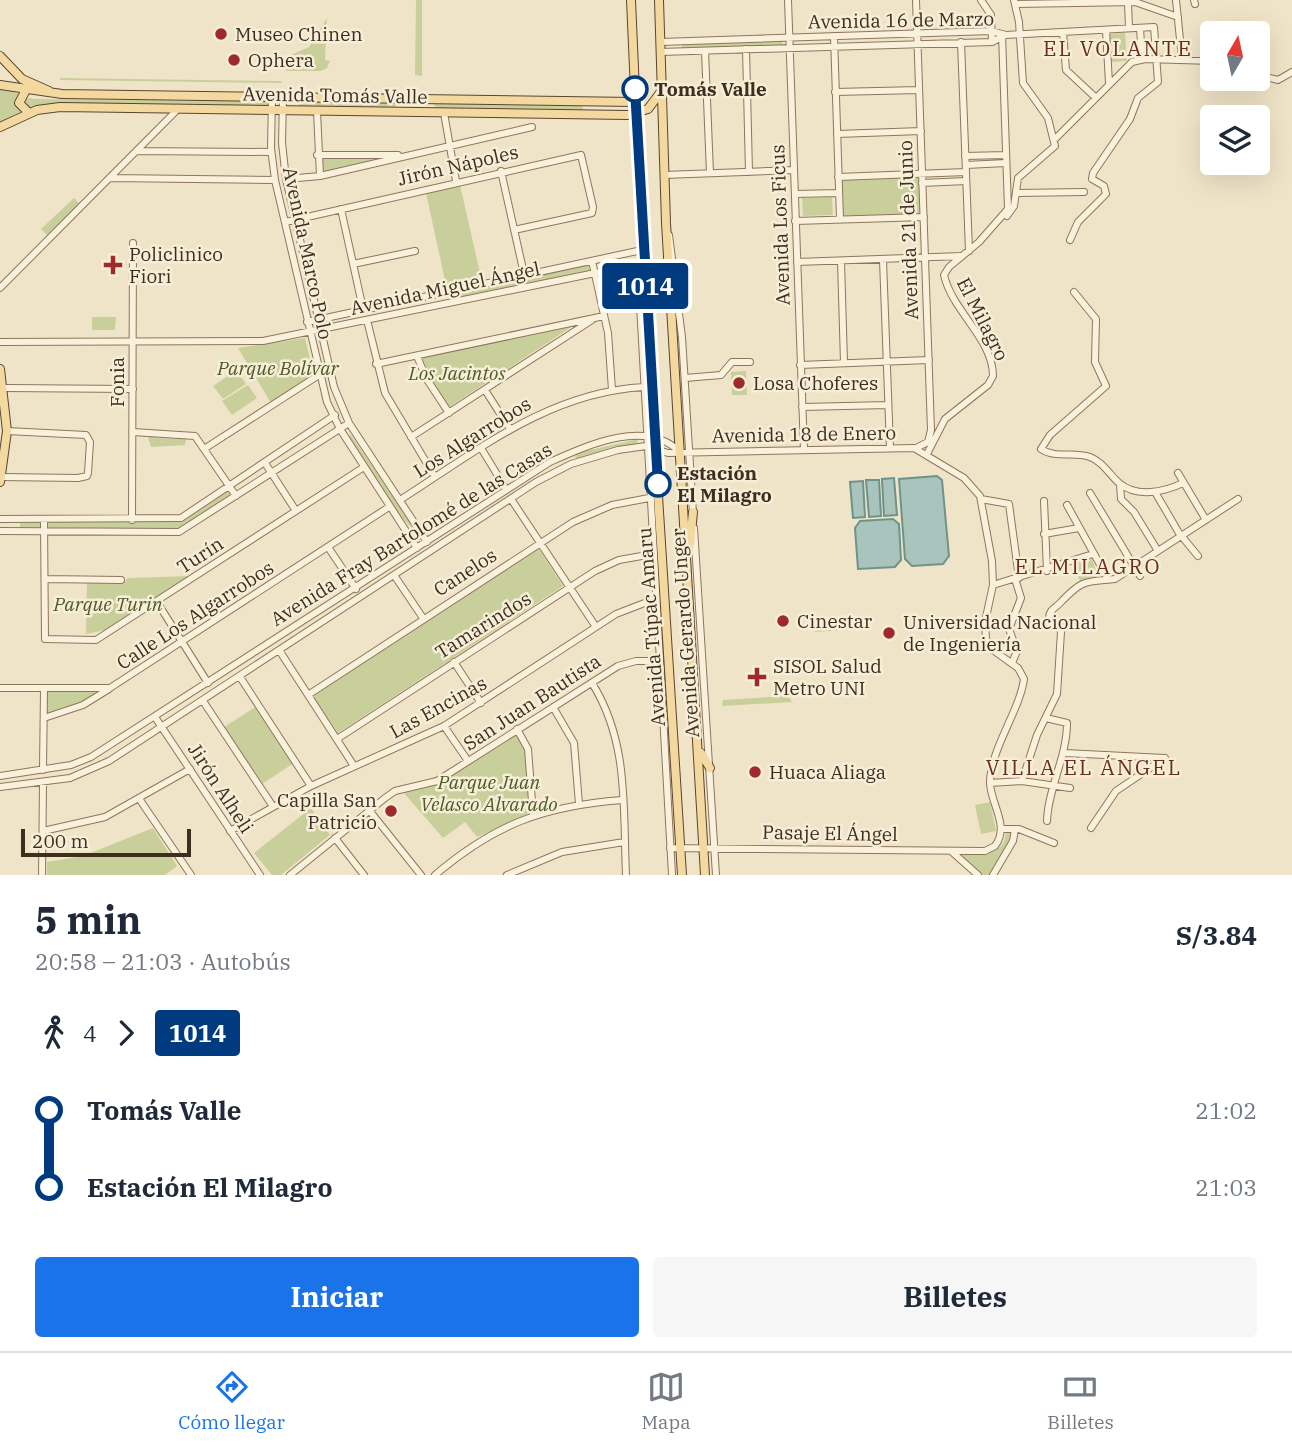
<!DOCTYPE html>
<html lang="es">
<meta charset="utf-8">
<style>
:root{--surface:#fff;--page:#f6f6f7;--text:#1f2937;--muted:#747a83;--line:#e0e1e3;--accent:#1a73e8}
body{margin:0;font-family:"IBM Plex Serif",serif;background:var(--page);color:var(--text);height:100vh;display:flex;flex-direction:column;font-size:26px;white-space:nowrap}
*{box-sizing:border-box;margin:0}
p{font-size:23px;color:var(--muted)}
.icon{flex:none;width:38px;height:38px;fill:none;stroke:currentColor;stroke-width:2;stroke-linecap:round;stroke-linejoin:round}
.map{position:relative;height:875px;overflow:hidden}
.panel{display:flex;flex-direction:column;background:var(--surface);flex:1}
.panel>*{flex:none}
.badge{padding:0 14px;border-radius:5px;font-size:24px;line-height:46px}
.needle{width:46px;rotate:9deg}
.controls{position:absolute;left:1200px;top:21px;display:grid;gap:14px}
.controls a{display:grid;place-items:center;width:70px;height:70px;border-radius:7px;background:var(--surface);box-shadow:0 7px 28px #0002;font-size:35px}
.scale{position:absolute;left:21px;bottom:18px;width:170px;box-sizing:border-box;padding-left:7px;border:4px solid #3d2e20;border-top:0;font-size:19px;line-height:24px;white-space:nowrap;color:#3d2e20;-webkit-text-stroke:5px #f7eed8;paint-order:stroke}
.map>.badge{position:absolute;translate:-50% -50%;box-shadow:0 0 0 4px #fff}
.legs{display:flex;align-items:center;gap:10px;height:77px;padding:0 35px;font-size:23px}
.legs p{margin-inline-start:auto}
.headline{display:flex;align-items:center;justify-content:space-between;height:119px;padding:0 35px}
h1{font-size:38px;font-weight:800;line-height:52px}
.primary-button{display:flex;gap:14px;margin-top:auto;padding:14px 35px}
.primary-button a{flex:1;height:80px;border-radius:7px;background:var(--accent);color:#fff;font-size:28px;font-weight:800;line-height:80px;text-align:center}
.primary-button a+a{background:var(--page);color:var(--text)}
ul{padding:0 35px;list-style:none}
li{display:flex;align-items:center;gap:24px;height:77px;font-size:26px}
li i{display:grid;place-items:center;width:10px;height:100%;margin:0 9px;background:currentColor}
li i::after{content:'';width:18px;height:18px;margin:-9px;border:5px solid;border-radius:50%;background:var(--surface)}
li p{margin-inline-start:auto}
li:first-child i{background:linear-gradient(#0000 50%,currentColor 0)}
li:last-child i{background:linear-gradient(currentColor 50%,#0000 0)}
.dock{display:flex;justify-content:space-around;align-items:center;height:98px;border-top:2px solid var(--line);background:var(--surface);font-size:19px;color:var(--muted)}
.dock a{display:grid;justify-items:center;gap:4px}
.dock .on{color:var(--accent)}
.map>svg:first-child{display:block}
.green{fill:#c9cf9b}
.water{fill:#a9c4bc;stroke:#6f938a;stroke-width:2}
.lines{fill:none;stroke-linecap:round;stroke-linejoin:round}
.minor-casing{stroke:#8d765c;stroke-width:8}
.major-casing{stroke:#5b4430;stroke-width:10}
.minor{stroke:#faf1dc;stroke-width:6}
.major{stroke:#f3d9a0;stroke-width:8}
.line-1-casing{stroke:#fff;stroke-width:16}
.line-1{stroke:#003b80;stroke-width:10}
.poi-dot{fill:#9e2a2b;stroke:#f7eed8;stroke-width:2.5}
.stop-1-dot{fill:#fff;stroke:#003b80;stroke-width:3.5}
.labels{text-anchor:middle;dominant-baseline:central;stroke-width:5;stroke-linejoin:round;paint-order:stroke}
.street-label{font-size:19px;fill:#3d2e20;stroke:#f7eed8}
.poi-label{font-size:19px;fill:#3d2e20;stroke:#f7eed8;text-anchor:start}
.stop-label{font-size:19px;font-weight:bold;fill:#3d2e20;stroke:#f7eed8;text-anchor:start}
.park-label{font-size:19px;font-style:italic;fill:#4d5a26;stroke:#f7eed8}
.neighbourhood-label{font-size:21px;letter-spacing:2px;fill:#6b2e1e;stroke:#f7eed8}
</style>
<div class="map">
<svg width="1292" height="875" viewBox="0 0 1292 875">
<rect width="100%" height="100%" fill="#f0e4c8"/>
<path class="green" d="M416,0H422V76L415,75Z
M327,18L325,60L330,61L327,68L321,71H287L282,59L309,47Z
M1125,33L1127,61L1111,62L1109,34Z
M782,41L783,45L682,49V45Z
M60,78L281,81L282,83L60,80Z
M0,86L18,93L21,111L0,122Z
M30,98L35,99L269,101V107L49,104L27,109L23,105L25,99Z
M299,102L396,103L395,110L299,108Z
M433,103L581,105L584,110H438Z
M321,156H397L323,173Z
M920,176L921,214L843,216L841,179Z
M460,185L481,277L446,285L426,193Z
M832,197L833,215L803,216L802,198Z
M74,198L80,204L48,236L41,229Z
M588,264L590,270L458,298L459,291Z
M92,317H116L115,330H92Z
M573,326L449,407L430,378L422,357Z
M305,338L314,376L271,403L238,348Z
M237,370L246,384L223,399L213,386Z
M746,371L747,395H732L731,372Z
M248,385L257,398L232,415L222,401Z
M154,434L155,438L180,439L181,435L186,439L185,445L151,447L148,438Z
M351,435L418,534L394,510L348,436Z
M638,439L637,444L579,459L575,457L577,453Z
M227,491L232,496L181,528L169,531L20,529V521L178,522Z
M539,549L563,586L338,733L313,696Z
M1092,559L1098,576L1080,582L1074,565Z
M190,576L105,630L86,634L87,583L122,584L128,578Z
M846,620V630L815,632V622Z
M94,690L95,695L51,716L46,712L48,692Z
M788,696L792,702L722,706L723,700Z
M257,706L294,763L262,784L224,727Z
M517,734L527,750L530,813L477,837L465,822L443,838L404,793L436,785Z
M990,802L996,831L981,834L975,805Z
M311,808L330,835L281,875H272L254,853Z
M153,828L177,866L165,875H47V862L83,856Z
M1006,831H1012L1009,845L990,875H982L960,856C975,848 1004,862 1006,831Z"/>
<path class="water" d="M937,476L942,480L949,556L943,564L912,566L905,559L899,479Z
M894,478L897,515L884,516L882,479Z
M866,480H879L881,516L869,517Z
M863,481L865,517L853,518L850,482Z
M893,519L899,524L901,560L895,567L858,569L855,528L860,521Z"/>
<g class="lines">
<g class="minor-casing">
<path id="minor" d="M788,0L804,450
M916,0L931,430L928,442L916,448
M981,0L991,15L992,42
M1176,0L1182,59
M1194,0L1195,4
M1128,2L1129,28
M1016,4L1135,2L1178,17
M1140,28L1142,59
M1106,30L1109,83
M1063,32L1066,70L1095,97
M834,36L840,219
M660,42L991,31L1006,35L1154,27L1158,82L1138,98L1130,119L1093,173L1092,179L1104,186L1106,194L1078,222L1070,240
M961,42L969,251
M746,49L749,172
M705,51L710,173
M660,52L992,42L1004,36
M1258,75L1278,80L1292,72
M835,92L919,90
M272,97L271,148L275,180L327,402L340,429L417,548
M283,97L282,143L286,179L334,387L349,423L427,542
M317,111L320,176
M444,113L456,181
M837,134L921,131
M1054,140L1132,62L1145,59L1213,61
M137,151L271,152
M317,155H398
M965,156L1006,155
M966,165L1006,163
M501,171L524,274
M664,175L794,170
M838,177L966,172
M110,178L275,180
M286,179L320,176L532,127
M922,183L966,181
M1016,193L1084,192
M795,194L839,193
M341,209L363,309
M1007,216L1014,206L1018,178L1055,146L1048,118L1023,83L1019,22L1014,0
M795,221L924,217
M285,222L581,155L593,207L592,213L514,230
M669,235L682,337L693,513
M883,260L890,448
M592,261L608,333L612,390
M841,261L844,363
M797,262L961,256
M353,264L415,251
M642,286L640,305L672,875
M0,288L179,108
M1074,292L1096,319L1095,362L1106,386L1050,435L1041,449C1056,459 1073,451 1090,457C1103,462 1109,474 1119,483C1137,498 1164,492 1183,483
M367,320L385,393L435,477
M307,322L642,250
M0,342L263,341L644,263
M417,356L426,378L449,413
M376,364L604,316
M800,365L929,360
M685,378L721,375L732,362H750
M4,388L133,389
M485,390L510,429
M802,407L888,405
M133,432L195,436L236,496
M411,437L592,320
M481,448L506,489
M204,449L319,375
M927,454L945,419L988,385L993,376C993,339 952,311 944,275L949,267L979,242L1008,209L1002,34
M265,463L296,511
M1178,473L1206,520
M0,477L78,478L87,476L88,473L90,442L86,435L7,431
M1120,484L1121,499L1134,512L1158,551
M1155,492L1179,533L1198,556
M1090,493L1140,576
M511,499L596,627
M981,499L1009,504L1019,578
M400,500C477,451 549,392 644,387
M1044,501L1047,571
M1067,505L1108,579
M0,519L181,518L335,415
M44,520L45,639L96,640L364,467
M132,520L133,243
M694,528L716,875
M0,531L179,532L349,423
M1044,534L1079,528
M328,547L356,589
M394,575L423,618
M45,579L121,580
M993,585L1093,554
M157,602L208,683
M279,650L354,766
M454,662L481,703
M1012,663L1017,651L1009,629L1021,598L1015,579
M240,677L311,786
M592,683C629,742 623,807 626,875
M0,688H110L389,507
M308,695L573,522L612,505L649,498
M203,701L272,805
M553,707L574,743L579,804
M155,717L260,875
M44,718L83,705L109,689
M1046,718L1067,723C1067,757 1048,788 1047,821
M444,726L468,761
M517,729L528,749L533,814
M337,739L595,571L619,560L653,554
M1065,753L1164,758
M43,770L44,689
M0,776L71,765L91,757L550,462C588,445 646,418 680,452
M1022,781L1037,735L1057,694L1061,632L1059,626L1049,618C1049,609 1056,608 1062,601C1083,579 1086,582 1115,579L1238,499
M990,783L1022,781L1070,788
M0,787L70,778L109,761L536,482L571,464L618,450L646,446L668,453L914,448L964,478L980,496L992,561L993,585L985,622L986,639L993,650L1018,668L1024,679C1020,710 990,750 990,783C991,805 1010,826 995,846L985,851L670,848
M140,800L191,875
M369,810L421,875
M1091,828L1116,791L1165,758
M1002,829H1019L1054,843
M43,831L105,817L190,769
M230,831L311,786L444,726L616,614L655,599
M335,838L364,875
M951,851L978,875
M42,875L43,783
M290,875L385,798L395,791L437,781L618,666L636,661H659
M435,875C495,824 544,806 622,800
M507,875L562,852L624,842
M993,875L1013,841L1015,829"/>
</g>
<g class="major-casing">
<path id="major" d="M631,0L641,227L682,875
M659,0L666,223L705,875
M0,56L22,79L49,91
M0,85L62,94L635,102
M26,90L19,103L29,113
M0,127L37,110L60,107L628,115L648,109L660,93
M0,369L7,431L0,482
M690,543L693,512
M701,753L710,768"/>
</g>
<use href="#minor" class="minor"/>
<use href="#major" class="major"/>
</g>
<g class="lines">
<g class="line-1-casing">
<path id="line-1" d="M635,89L658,484"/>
</g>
<use href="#line-1" class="line-1"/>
</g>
<g class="poi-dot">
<circle cx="221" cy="34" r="7"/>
<circle cx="234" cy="60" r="7"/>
<path d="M109.5 254.5h7v7h7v7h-7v7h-7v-7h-7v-7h7z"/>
<circle cx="739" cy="383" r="7"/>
<circle cx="783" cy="621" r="7"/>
<circle cx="889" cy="633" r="7"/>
<path d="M753.5 666.5h7v7h7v7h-7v7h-7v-7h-7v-7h7z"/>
<circle cx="755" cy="772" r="7"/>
<circle cx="391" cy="811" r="7"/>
</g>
<g class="stop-1-dot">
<circle cx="635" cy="89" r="12"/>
<circle cx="658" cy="484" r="12"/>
</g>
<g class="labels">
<g class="street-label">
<text transform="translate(901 20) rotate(-1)">Avenida 16 de Marzo</text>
<text transform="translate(335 95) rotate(1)">Avenida Tomás Valle</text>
<text transform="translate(458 165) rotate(-13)">Jirón Nápoles</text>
<text transform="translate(780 225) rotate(-92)">Avenida Los Ficus</text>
<text transform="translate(908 230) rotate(-92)">Avenida 21 de Junio</text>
<text transform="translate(308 253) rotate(78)">Avenida Marco Polo</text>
<text transform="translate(445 288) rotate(-12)">Avenida Miguel Ángel</text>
<text transform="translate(983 319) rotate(63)">El Milagro</text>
<text transform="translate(117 382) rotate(-90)">Fonia</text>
<text transform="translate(804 434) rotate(-1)">Avenida 18 de Enero</text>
<text transform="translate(472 437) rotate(-32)">Los Algarrobos</text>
<text transform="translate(411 534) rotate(-32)">Avenida Fray Bartolomé de las Casas</text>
<text transform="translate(200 555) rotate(-33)">Turín</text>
<text transform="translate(465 572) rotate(-33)">Canelos</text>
<text transform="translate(195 615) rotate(-33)">Calle Los Algarrobos</text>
<text transform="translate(483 625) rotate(-32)">Tamarindos</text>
<text transform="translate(651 627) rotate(-94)">Avenida Túpac Amaru</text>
<text transform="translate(685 633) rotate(-94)">Avenida Gerardo Unger</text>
<text transform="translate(532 702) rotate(-33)">San Juan Bautista</text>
<text transform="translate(438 707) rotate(-29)">Las Encinas</text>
<text transform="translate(221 788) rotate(57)">Jirón Alheli</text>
<text transform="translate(830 833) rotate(1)">Pasaje El Ángel</text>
</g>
<g class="poi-label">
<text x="235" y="34">Museo Chinen</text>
<text x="248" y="60">Ophera</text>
<text x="129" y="254">Policlinico<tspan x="129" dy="22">Fiori</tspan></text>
<text x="753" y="383">Losa Choferes</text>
<text x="797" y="621">Cinestar</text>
<text x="903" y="622">Universidad Nacional<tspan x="903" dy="22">de Ingeniería</tspan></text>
<text x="773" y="666">SISOL Salud<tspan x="773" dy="22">Metro UNI</tspan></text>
<text x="769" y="772">Huaca Aliaga</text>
<text x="377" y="800" text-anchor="end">Capilla San<tspan x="377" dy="22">Patricio</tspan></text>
</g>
<g class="stop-label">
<text x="654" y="89">Tomás Valle</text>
<text x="677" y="473">Estación<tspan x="677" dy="22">El Milagro</tspan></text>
</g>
<g class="park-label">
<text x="278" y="368">Parque Bolívar</text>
<text x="457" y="373">Los Jacintos</text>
<text x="108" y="604">Parque Turin</text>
<text x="489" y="782">Parque Juan<tspan x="489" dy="22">Velasco Alvarado</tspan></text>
</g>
<g class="neighbourhood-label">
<text x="1118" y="48">EL VOLANTE</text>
<text x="1088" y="566">EL MILAGRO</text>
<text x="1084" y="767">VILLA EL ÁNGEL</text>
</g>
</g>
</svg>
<div class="controls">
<a><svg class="needle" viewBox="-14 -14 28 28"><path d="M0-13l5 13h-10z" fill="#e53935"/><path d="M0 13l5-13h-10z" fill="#747a83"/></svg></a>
<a><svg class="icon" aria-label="layers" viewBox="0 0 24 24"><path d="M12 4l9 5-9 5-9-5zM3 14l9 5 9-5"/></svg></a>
</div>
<div class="scale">200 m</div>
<b class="badge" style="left:645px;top:286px;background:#003b80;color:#fff">1014</b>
</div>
<section class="panel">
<div class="headline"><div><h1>5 min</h1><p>20:58 – 21:03 · Autobús</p></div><b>S/3.84</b></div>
<div class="legs"><svg class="icon" aria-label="walk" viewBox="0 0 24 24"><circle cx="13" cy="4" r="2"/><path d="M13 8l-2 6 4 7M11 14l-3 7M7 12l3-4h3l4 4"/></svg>4<svg class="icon" aria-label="forward" viewBox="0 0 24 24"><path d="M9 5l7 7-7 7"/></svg><b class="badge" style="background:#003b80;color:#fff">1014</b></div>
<ul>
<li><i style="color:#003b80"></i><b>Tomás Valle</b><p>21:02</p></li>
<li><i style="color:#003b80"></i><b>Estación El Milagro</b><p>21:03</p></li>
</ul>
<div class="primary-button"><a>Iniciar</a><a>Billetes</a></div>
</section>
<nav class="dock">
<a class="on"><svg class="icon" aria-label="directions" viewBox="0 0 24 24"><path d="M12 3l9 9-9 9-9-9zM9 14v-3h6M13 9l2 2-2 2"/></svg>Cómo llegar</a>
<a><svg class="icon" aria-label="map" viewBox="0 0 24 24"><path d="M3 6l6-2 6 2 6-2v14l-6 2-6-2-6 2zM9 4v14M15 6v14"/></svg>Mapa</a>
<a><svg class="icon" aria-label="tickets" viewBox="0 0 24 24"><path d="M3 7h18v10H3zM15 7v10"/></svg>Billetes</a>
</nav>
